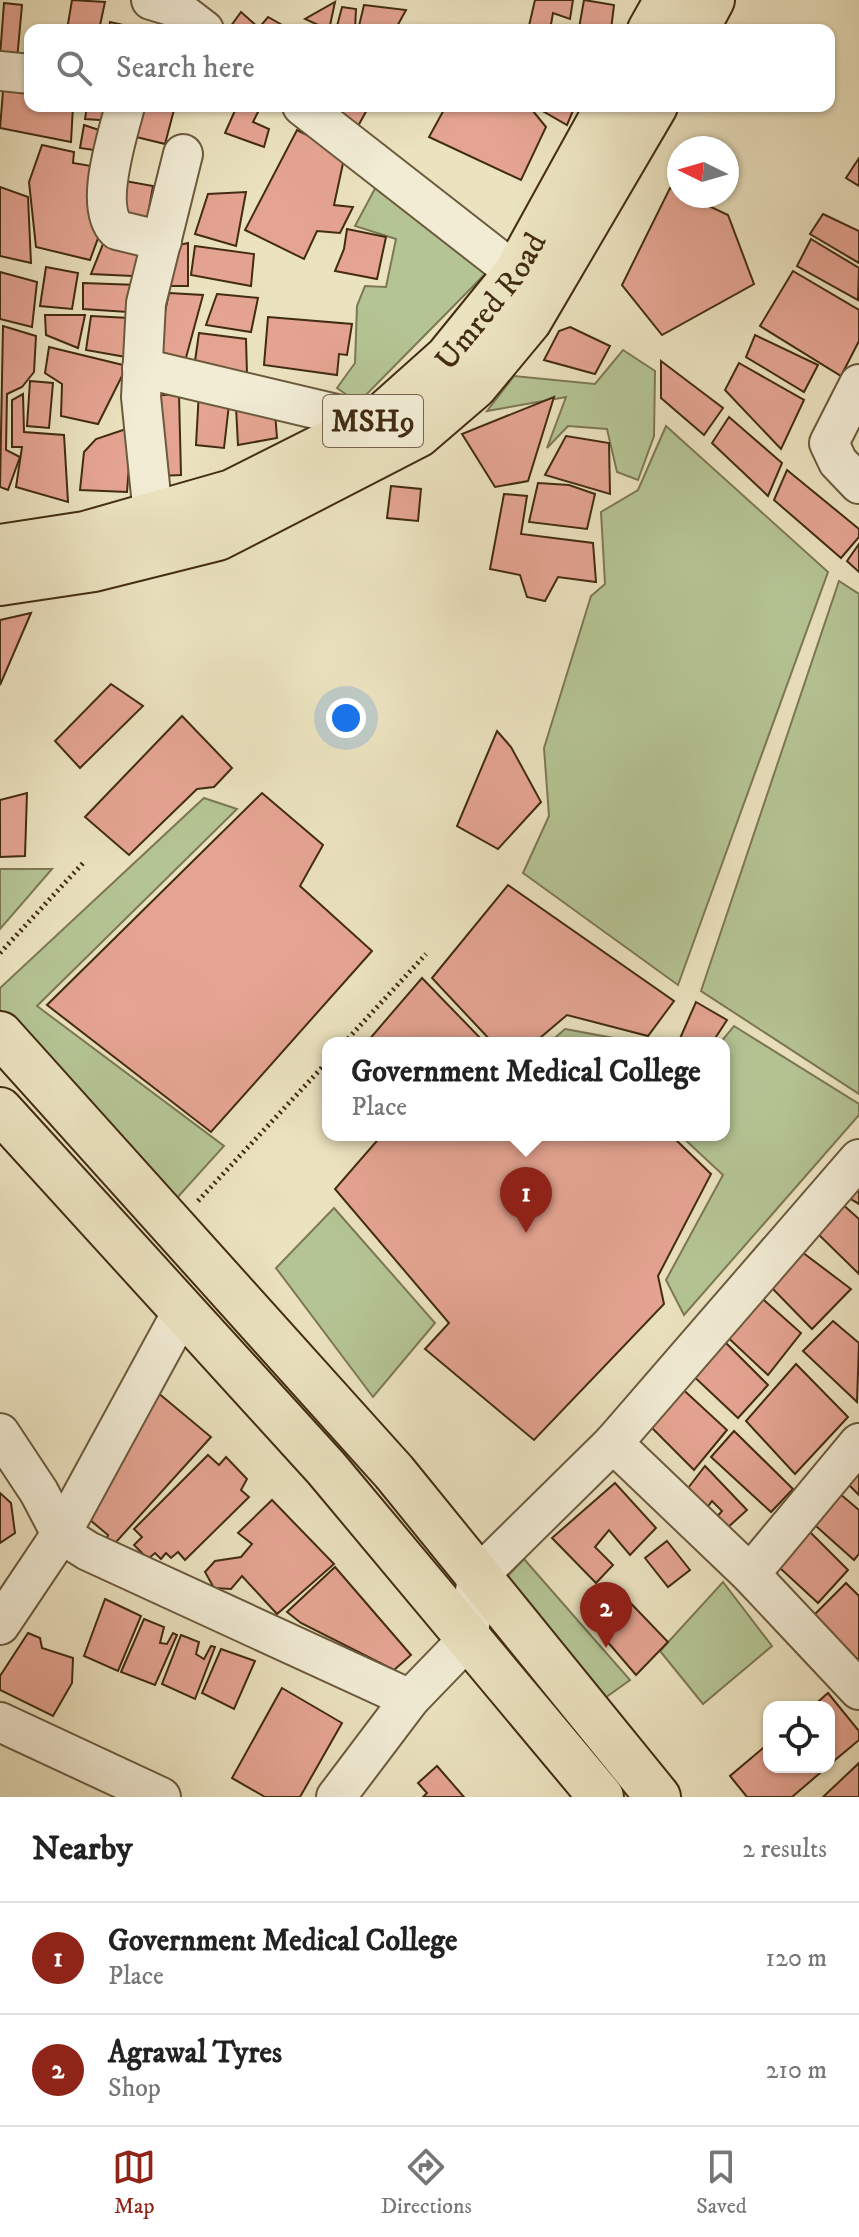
<!DOCTYPE html>
<html lang="en">
<head>
<meta charset="utf-8">
<style>
	body { margin:0; font-family:"IM FELL DW Pica",serif; background:#f6f6f6; color:#222 }
	.controls { position:absolute; right:24px; bottom:24px; display:grid; overflow:hidden; border-radius:16px; box-shadow:0 2px 6px #0004 }
	.controls button { width:72px; height:72px; display:grid; place-items:center; padding:0; border:0; border-bottom:2px solid #e0e0e0; background:#fff; color:#222; font:40px sans-serif }
	.compass { position:absolute; left:667px; top:136px; width:72px; height:72px; border-radius:50%; background:#fff; box-shadow:0 2px 6px #0004; rotate:275deg }
	.you { position:absolute; left:346px; top:718px; width:28px; height:28px; margin:-20px; border:6px solid #fff; border-radius:50%; background:#1a73e8; box-shadow:0 0 0 12px #1a73e833 }
	.badge { display:grid; place-items:center; width:52px; height:52px; border-radius:50%; background:#8f2418; color:#fff; font-size:26px; font-weight:700 }
	.pin { position:absolute; translate:-50% -66px; filter:drop-shadow(0 2px 4px #0008) }
	.pin::after { content:''; position:absolute; top:42px; width:28px; height:24px; background:inherit; clip-path:polygon(0 0,100% 0,50% 100%) }
	.popup { position:absolute; left:322px; top:1037px; width:408px; height:104px; box-sizing:border-box; display:grid; place-content:center; border-radius:16px; background:#fff; filter:drop-shadow(0 2px 6px #0005); font-size:26px; white-space:nowrap; color:#767676 }
	.popup b { font-size:30px; color:#222 }
	.popup::after { content:''; position:absolute; left:50%; top:100%; margin-left:-16px; border:16px solid transparent; border-top-color:#fff }
	.list { margin:0; padding:0; list-style:none }
	h2 { display:flex; justify-content:space-between; align-items:center; height:104px; margin:0; padding:0 32px; font-size:34px }
	h2 small { font-size:26px; font-weight:400; color:#767676 }
	.list li { display:grid; grid-template-columns:52px 1fr auto; gap:24px; align-items:center; box-sizing:border-box; height:112px; padding:0 32px; border-top:2px solid #e0e0e0 }
	.list b { display:block; font-size:30px; white-space:nowrap }
	.list p { margin:0; font-size:26px; white-space:nowrap; color:#767676 }
	.list em { font-size:26px; font-style:normal; color:#767676 }
	.icon { flex:none; width:44px; height:44px; fill:none; stroke:currentColor; stroke-width:2; stroke-linecap:round; stroke-linejoin:round }
	.map { position:relative; flex:none; width:859px; height:1797px; overflow:hidden }
	.search { position:absolute; background:#fff; box-shadow:0 2px 6px #0004; left:24px; right:24px; top:24px; height:88px; display:flex; align-items:center; gap:20px; box-sizing:border-box; padding:0 28px; border-radius:16px; color:#767676; font-size:30px }
	.sheet { height:328px; background:#fff }
	nav { display:flex; justify-content:space-around; align-items:center; box-sizing:border-box; height:112px; border-top:2px solid #e0e0e0; background:#fff; font-size:22px; color:#767676 }
	nav a { display:grid; justify-items:center; gap:4px }
	nav .on { color:#8f2418 }
	.map>svg:first-child { display:block }
	.green { fill:#b5c494; stroke:#7c7853; stroke-width:2 }
	.building { fill:#e5a492; stroke:#422c12; stroke-width:2 }
	.lines { fill:none; stroke-linecap:round; stroke-linejoin:round }
	.minor-casing { stroke:#6c5a3d; stroke-width:42 }
	.major-casing { stroke:#422c12; stroke-width:48 }
	.path { stroke:#422c12; stroke-width:5; stroke-dasharray:2 4; stroke-linecap:butt }
	.minor { stroke:#f2ecd5; stroke-width:38 }
	.major { stroke:#ebe2bf; stroke-width:44 }
	.labels { text-anchor:middle; stroke-width:8; stroke-linejoin:round; paint-order:stroke }
	.shield { fill:#f2ecd5; stroke:#77664c; stroke-width:2 }
	.shield-label { font-size:30px; font-weight:bold; fill:#422c12 }
	.street-label { font-size:32px; fill:#422c12; stroke:#f2ecd5 }
</style>
</head>
<body>
<div class="map">
<svg width="859" height="1797" viewBox="0 0 859 1797">
	<rect width="100%" height="100%" fill="#ebe2bf"/>
	<filter id="stains"><feTurbulence type="fractalNoise" baseFrequency=".0025" numOctaves="4"/><feColorMatrix values="0 0 0 0 .2 0 0 0 0 .09 0 0 0 0 .02 0 0 0 .5 -.17"/></filter>
	<radialGradient id="worn" r=".72"><stop offset=".6" stop-color="#630" stop-opacity="0"/><stop offset="1" stop-color="#630" stop-opacity=".3"/></radialGradient>
	<g class="green">
		<path d="M378,183L490,269L358,403L337,388L355,363L357,306L365,286L386,287L396,239L355,226Z"/>
		<path d="M623,350L655,371L654,436L638,480L617,472L607,429L568,426L547,448L566,397L487,411L514,376L595,384Z"/>
		<path d="M666,426L828,572L678,985L523,873L549,816L544,748L591,596L605,584L601,512L638,490Z"/>
		<path d="M839,581L859,594V1094L701,991Z"/>
		<path d="M204,798L237,809L37,1006L224,1146L176,1199L0,1016V988Z"/>
		<path d="M0,869H52L0,929Z"/>
		<path d="M734,1026L859,1104V1115L684,1315L666,1280L723,1175L680,1135H724V1043H720Z"/>
		<path d="M565,1029L641,1043H549Z"/>
		<path d="M334,1208L435,1323L373,1397L276,1268Z"/>
		<path d="M524,1559L630,1680L605,1698L503,1581Z"/>
		<path d="M723,1582L772,1646L703,1704L660,1651Z"/>
	</g>
	<g class="building">
		<path d="M72,0L105,2L99,30H67Z"/>
		<path d="M535,0H573L570,19L553,13L550,30H528Z"/>
		<path d="M584,0L614,5L611,30L579,28Z"/>
		<path d="M335,2L329,30L305,19Z"/>
		<path d="M4,3L22,5L17,60L0,56Z"/>
		<path d="M364,5L406,10L395,30H358Z"/>
		<path d="M342,7L356,9L355,30H336Z"/>
		<path d="M241,12L259,28L268,17L284,26L281,30H228Z"/>
		<path d="M110,22L141,29L140,30H109Z"/>
		<path d="M4,79H30V106H73L71,142L0,128Z"/>
		<path d="M87,106H116L115,121L85,119Z"/>
		<path d="M132,106H175L165,144L124,134Z"/>
		<path d="M237,106H261L253,122L269,129L264,147L225,133Z"/>
		<path d="M326,106H369L357,128Z"/>
		<path d="M446,106H529L546,127L521,180L429,137Z"/>
		<path d="M534,106H575L567,125Z"/>
		<path d="M84,125L111,134L108,152L80,148Z"/>
		<path d="M297,130L345,154L334,205L353,207L340,233L317,231L304,259L245,230Z"/>
		<path d="M42,145L74,152L73,163L103,168L104,222L90,260L36,247L29,182Z"/>
		<path d="M859,158V186L846,178Z"/>
		<path d="M114,179L153,186L146,226L121,221Z"/>
		<path d="M0,187L28,197L31,263L0,256Z"/>
		<path d="M670,188L679,192V196H688L728,215L754,284L662,335L622,285Z"/>
		<path d="M246,192L236,246L195,234L208,194Z"/>
		<path d="M823,214L859,231V263L810,234Z"/>
		<path d="M347,229L386,237L377,279L335,271L344,249Z"/>
		<path d="M107,234L142,245L133,276L91,274Z"/>
		<path d="M811,239L859,268L858,300L797,266Z"/>
		<path d="M188,243V286H161L170,247Z"/>
		<path d="M195,246L254,254L251,286L191,275Z"/>
		<path d="M46,267L78,273L72,309L40,306Z"/>
		<path d="M793,271L859,310V341L841,376L760,326Z"/>
		<path d="M0,272L37,282L32,327L0,319Z"/>
		<path d="M83,283L138,285L128,312L83,309Z"/>
		<path d="M169,293L203,295L184,365L155,359Z"/>
		<path d="M217,294L258,298L251,332L206,325Z"/>
		<path d="M45,315H85L78,348L46,335Z"/>
		<path d="M91,316L129,318L126,357L86,350Z"/>
		<path d="M268,317L352,324L347,355L339,354L337,375L264,365Z"/>
		<path d="M3,326L36,336L34,372L22,387L7,394L6,450L20,457L8,490L0,487Z"/>
		<path d="M570,327L610,346L595,374L544,360L559,331Z"/>
		<path d="M199,333L246,339L247,374L194,368Z"/>
		<path d="M755,335L818,365L804,392L746,357Z"/>
		<path d="M49,347L127,366L98,424L61,416L62,384L45,373Z"/>
		<path d="M661,361L723,408L704,435L661,398Z"/>
		<path d="M739,363L804,400L781,449L725,390Z"/>
		<path d="M30,381L53,383L49,428L27,426Z"/>
		<path d="M199,391L230,396L224,448L196,445Z"/>
		<path d="M23,394L24,432L64,435L68,502L16,487L22,447H12V400Z"/>
		<path d="M179,394L181,475L158,476L149,396Z"/>
		<path d="M554,397L528,481L495,487L462,434Z"/>
		<path d="M236,407L275,412L277,438L238,445Z"/>
		<path d="M729,417L782,463L768,496L712,443Z"/>
		<path d="M132,427L127,492L80,490L84,452L96,439Z"/>
		<path d="M566,436L609,443L610,494L545,475Z"/>
		<path d="M787,470L859,529V537L841,558L774,500Z"/>
		<path d="M538,483L569,485L595,494L587,529L529,522Z"/>
		<path d="M391,486L421,489L418,521L387,518Z"/>
		<path d="M504,494L527,496L521,534L593,543L596,582L558,577L545,601L527,597L520,575L490,569Z"/>
		<path d="M859,544V572L847,561Z"/>
		<path d="M31,613L0,685V620Z"/>
		<path d="M111,684L143,706L80,768L55,741Z"/>
		<path d="M182,716L232,768L214,787L197,789L129,855L85,817Z"/>
		<path d="M497,731L511,747L541,802L498,849L457,826Z"/>
		<path d="M27,793L25,856L0,857V800Z"/>
		<path d="M262,793L323,845L300,886L372,951L211,1132L47,1005Z"/>
		<path d="M508,885L674,1001L648,1036L567,1015L534,1043H493L432,978Z"/>
		<path d="M422,978L485,1043L367,1042Z"/>
		<path d="M696,1002L727,1020L712,1043H678Z"/>
		<path d="M382,1135H671L711,1174L658,1276L664,1304L534,1440L425,1349L449,1323L335,1189Z"/>
		<path d="M859,1172V1204L841,1193Z"/>
		<path d="M840,1202L859,1219V1274L817,1233Z"/>
		<path d="M802,1252L851,1289L812,1329L771,1287Z"/>
		<path d="M756,1293L801,1333L768,1375L722,1332Z"/>
		<path d="M833,1321L859,1343L857,1402L803,1351Z"/>
		<path d="M719,1336L768,1385L738,1418L688,1371Z"/>
		<path d="M796,1364L848,1417L795,1474L746,1421Z"/>
		<path d="M676,1383L727,1430L694,1470L645,1421Z"/>
		<path d="M157,1392L211,1437L116,1542L112,1552H102L108,1535L90,1520Z"/>
		<path d="M734,1431L793,1489L771,1512L711,1457Z"/>
		<path d="M208,1455L219,1465L226,1457L247,1479L241,1490L249,1497L185,1560L178,1552L171,1558L166,1553L161,1559L155,1553L148,1559L134,1545L142,1537L134,1529Z"/>
		<path d="M859,1462V1495L846,1482Z"/>
		<path d="M705,1466L747,1510L725,1530L715,1519L722,1511L712,1501L706,1509L685,1492Z"/>
		<path d="M615,1483L656,1528L630,1555L609,1530L595,1547L613,1565L596,1583L552,1538Z"/>
		<path d="M833,1488L859,1510V1554L854,1560L807,1518Z"/>
		<path d="M0,1493L11,1503L15,1533L0,1543Z"/>
		<path d="M272,1500L334,1564L277,1614L242,1576L231,1589L214,1588L205,1572L215,1561L241,1557L252,1544L238,1533Z"/>
		<path d="M799,1521L848,1570L818,1603L768,1557Z"/>
		<path d="M667,1541L690,1570L668,1587L645,1558Z"/>
		<path d="M335,1567L411,1655L394,1670L301,1623L287,1612Z"/>
		<path d="M846,1583L859,1596V1673L812,1617Z"/>
		<path d="M619,1591L668,1642L636,1675L588,1619Z"/>
		<path d="M105,1599L141,1616L118,1671L84,1656Z"/>
		<path d="M144,1619L164,1627L160,1643L167,1644L173,1633L177,1635L155,1685L121,1672Z"/>
		<path d="M28,1633L40,1638L42,1648L73,1658L72,1683L53,1716L0,1690V1676Z"/>
		<path d="M181,1635L199,1642L196,1654L204,1659L211,1646L215,1647L195,1699L162,1684Z"/>
		<path d="M221,1649L255,1661L234,1709L202,1693Z"/>
		<path d="M282,1688L342,1723L300,1797H265L232,1778Z"/>
		<path d="M828,1693L859,1731V1740L829,1765V1707H812Z"/>
		<path d="M769,1743V1767H827L792,1797H747L730,1776Z"/>
		<path d="M859,1763V1797H823Z"/>
		<path d="M437,1766L464,1797H423L427,1793L418,1783Z"/>
	</g>
	<g class="lines">
		<g class="minor-casing">
			<g id="minor">
				<path d="M151,0L174,7L204,30"/>
				<path d="M0,71L30,74"/>
				<path d="M125,106C118,135 93,206 117,230L162,241"/>
				<path d="M302,106L516,273"/>
				<path d="M142,368L370,422"/>
				<path d="M859,384L829,443L838,462L859,484"/>
				<path d="M153,515L141,397L146,303L183,154"/>
				<path d="M0,1433L39,1492L61,1534L88,1551L410,1699"/>
				<path d="M613,1443L750,1574L859,1690"/>
				<path d="M750,1574L859,1443"/>
				<path d="M0,1625L61,1534L183,1310"/>
				<path d="M0,1722L161,1797"/>
				<path d="M336,1797L410,1699L468,1639L477,1577L613,1443L859,1159"/>
			</g>
		</g>
		<g class="major-casing">
			<g id="major">
				<path d="M650,30L667,0"/>
				<path d="M696,30L712,0"/>
				<path id="s1" d="M0,547L85,534L232,492L381,417L447,358L516,273L608,106"/>
				<path d="M0,583L94,569L218,538L418,435L475,386L529,321L655,106"/>
				<path d="M0,1034L394,1472L658,1797"/>
				<path d="M0,1110L326,1468L601,1797"/>
			</g>
		</g>
		<g class="path">
			<path d="M0,953L85,861"/>
			<path d="M344,1043L426,954"/>
			<path d="M198,1201L328,1061"/>
		</g>
		<use href="#minor" class="minor"/>
		<use href="#major" class="major"/>
	</g>
	<g class="labels">
		<rect class="shield" x="323" y="395" width="100" height="52" rx="6"/>
		<g class="shield-label">
			<text x="373" y="431">MSH9</text>
		</g>
		<g class="street-label">
			<text dy="11" stroke="none"><textPath href="#s1" startOffset="566">Umred Road</textPath></text>
		</g>
	</g>
	<rect width="100%" height="100%" filter="url(#stains)"/>
	<rect width="100%" height="100%" fill="url(#worn)"/>
</svg>
<div class="controls">
<button><svg class="icon" aria-label="locate" viewBox="0 0 24 24"><circle cx="12" cy="12" r="6"/><path d="M12 2v4M12 18v4M2 12h4M18 12h4"/></svg></button>
</div>
<svg class="compass" viewBox="-18 -18 36 36"><path d="M0-13l5 13h-10z" fill="#e53935"/><path d="M0 13l5-13h-10z" fill="#767676"/></svg>
<div class="you"></div>
<div class="pin badge" style="left:526px;top:1233px">1</div>
<div class="popup"><b>Government Medical College</b>Place</div>
<div class="pin badge" style="left:606px;top:1648px">2</div>
<div class="search"><svg class="icon" aria-label="search" viewBox="0 0 24 24"><circle cx="10" cy="10" r="6"/><path d="M15 15l6 6"/></svg>Search here</div>
</div>
<section class="sheet">
<h2>Nearby<small>2 results</small></h2>
<ul class="list">
<li><span class="badge">1</span><div><b>Government Medical College</b><p>Place</p></div><em>120 m</em></li>
<li><span class="badge">2</span><div><b>Agrawal Tyres</b><p>Shop</p></div><em>210 m</em></li>
</ul>
</section>
<nav>
<a class="on"><svg class="icon" aria-label="map" viewBox="0 0 24 24"><path d="M3 6l6-2 6 2 6-2v14l-6 2-6-2-6 2zM9 4v14M15 6v14"/></svg>Map</a>
<a><svg class="icon" aria-label="directions" viewBox="0 0 24 24"><path d="M12 3l9 9-9 9-9-9zM9 14v-3h6M13 9l2 2-2 2"/></svg>Directions</a>
<a><svg class="icon" aria-label="saved" viewBox="0 0 24 24"><path d="M7 4h10v16l-5-4-5 4z"/></svg>Saved</a>
</nav>
</body>
</html>
